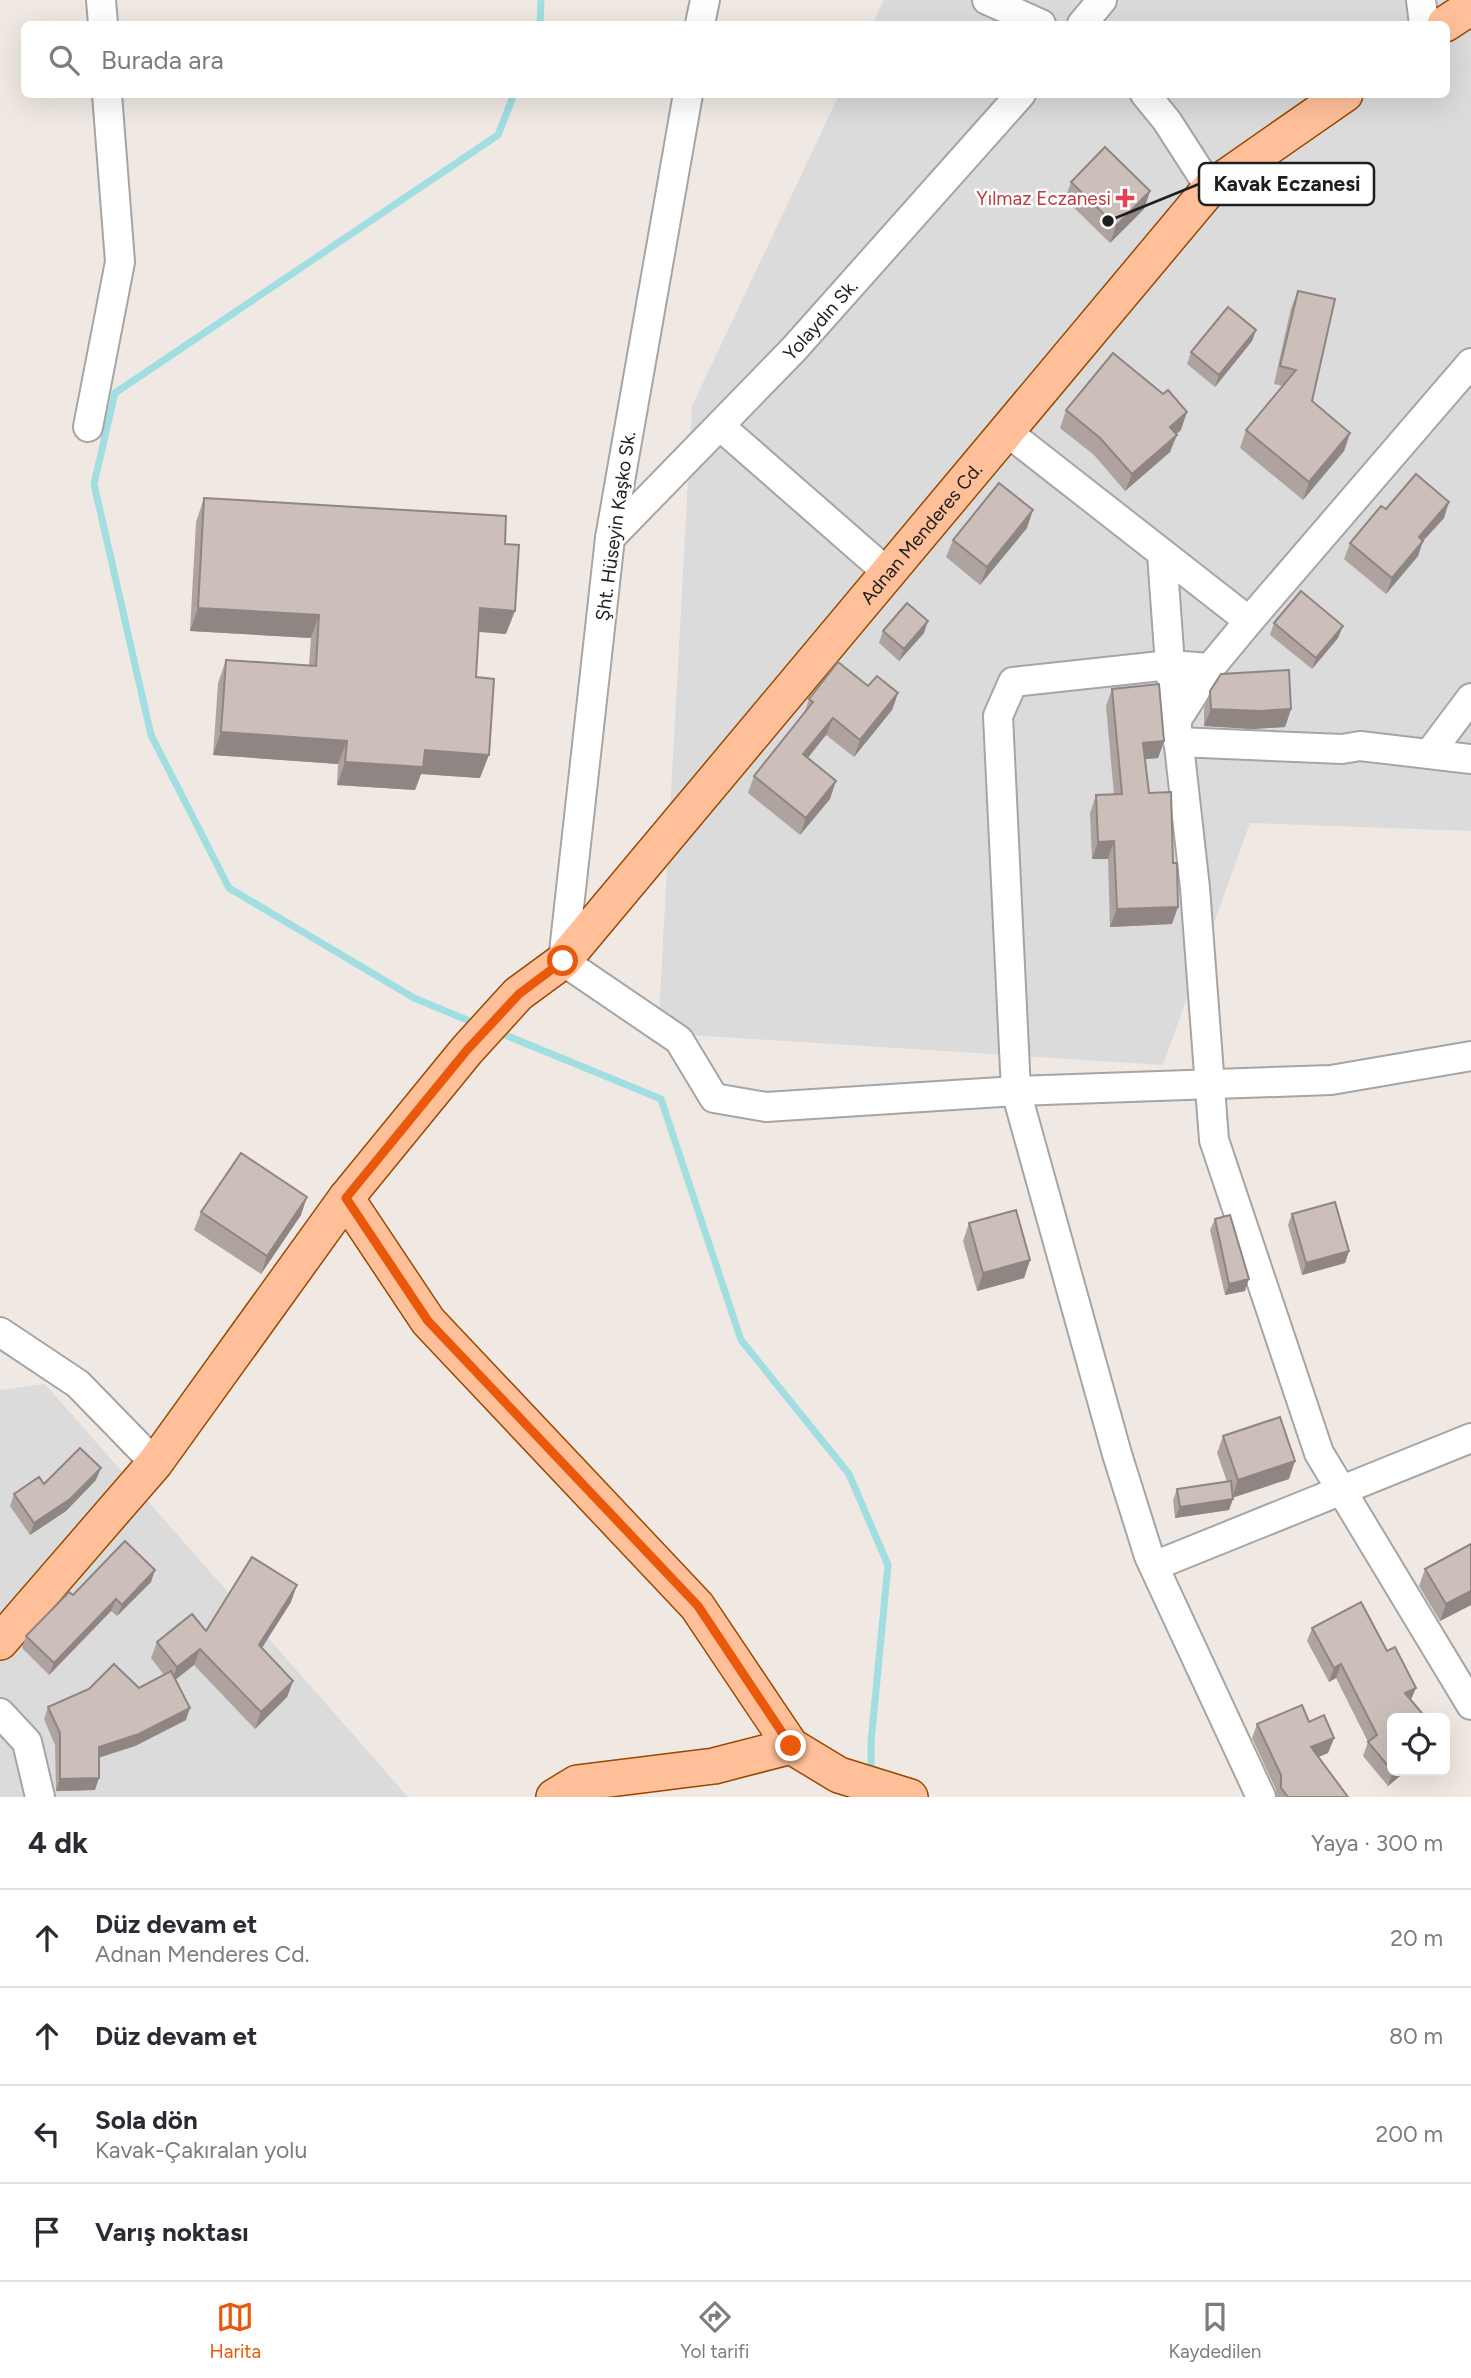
<!DOCTYPE html>
<html lang="tr">
<head>
<meta charset="utf-8">
<style>
	body { margin:0; font-family:Figtree,sans-serif; background:#f7f7f7; color:#2b2b33 }
	.controls { position:absolute; right:21px; bottom:21px; display:grid; overflow:hidden; border-radius:10px; box-shadow:0 7px 28px #0002 }
	.controls button { width:63px; height:63px; display:grid; place-items:center; padding:0; border:0; border-bottom:2px solid #e1e1e2; background:#fff; color:#2b2b33; font:35px sans-serif }
	.stop { position:absolute; width:21px; height:21px; margin:-16px; border:5px solid #ea580c; border-radius:50%; background:#fff }
	.stop.end { background:#ea580c; border-color:#fff; box-shadow:0 2px 7px #0008 }
	.list { margin:0; padding:0; list-style:none }
	h2 { display:flex; justify-content:space-between; align-items:center; height:91px; margin:0; padding:0 28px; font-size:30px }
	h2 small { font-size:23px; font-weight:400; color:#7c7c81 }
	.list li { display:grid; grid-template-columns:46px 1fr auto; gap:21px; align-items:center; box-sizing:border-box; height:98px; padding:0 28px; border-top:2px solid #e1e1e2 }
	.list b { display:block; font-size:26px; white-space:nowrap }
	.list p { margin:0; font-size:23px; white-space:nowrap; color:#7c7c81 }
	.list em { font-size:23px; font-style:normal; color:#7c7c81 }
	.icon { flex:none; width:38px; height:38px; fill:none; stroke:currentColor; stroke-width:2; stroke-linecap:round; stroke-linejoin:round }
	.map { position:relative; flex:none; width:1471px; height:1797px; overflow:hidden }
	.search { position:absolute; background:#fff; box-shadow:0 7px 28px #0002; left:21px; right:21px; top:21px; height:77px; display:flex; align-items:center; gap:18px; box-sizing:border-box; padding:0 24px; border-radius:10px; color:#7c7c81; font-size:26px }
	.sheet { height:483px; background:#fff }
	nav { display:flex; justify-content:space-around; align-items:center; box-sizing:border-box; height:98px; border-top:2px solid #e1e1e2; background:#fff; font-size:19px; color:#7c7c81 }
	nav a { display:grid; justify-items:center; gap:4px }
	nav .on { color:#ea580c }
	.map>svg:first-child { display:block }
	.residential { fill:#dcdbdb }
	.lines { fill:none; stroke-linecap:round; stroke-linejoin:round }
	.stream { stroke:#a0dee1; stroke-width:7 }
	.minor-casing { stroke:#a5a5a5; stroke-width:32 }
	.major-casing { stroke:#984900; stroke-width:38 }
	.minor { stroke:#fff; stroke-width:28 }
	.major { stroke:#ffc099; stroke-width:35 }
	.wall { fill:#afa39f }
	.shaded-wall { fill:#8f8582 }
	.building { fill:#ccbeb9; stroke:#8f8582; stroke-width:2 }
	.route { stroke:#ea580c; stroke-width:9 }
	.health-dot { fill:#e0444e; stroke:#fff; stroke-width:2.5 }
	.labels { text-anchor:middle; stroke-width:5; stroke-linejoin:round; paint-order:stroke }
	.health-label { font-size:19px; fill:#be3a42; stroke:#fff; text-anchor:end }
	.street-label { font-size:19px; fill:#1e1e1e; stroke:#fff }
	.leader { fill:none; stroke:#1e1e1e; stroke-width:2.5 }
	.callout-dot { fill:#1e1e1e; stroke:#fff; stroke-width:2.5 }
	.callout { fill:#fff; stroke:#1e1e1e; stroke-width:2.5 }
	.callout-label { font-size:21px; text-anchor:middle; font-weight:bold; fill:#1e1e1e }
</style>
</head>
<body>
<div class="map">
<svg width="1471" height="1797" viewBox="0 0 1471 1797">
	<rect width="100%" height="100%" fill="#f0e9e3"/>
	<g class="residential">
		<path d="M884,0H1471V831L1250,823L1163,1065L658,1033L692,406L839,95L1446,94V24H872Z"/>
		<path d="M45,1384L408,1797H0V1390Z"/>
	</g>
	<g class="lines">
		<g class="stream">
			<path d="M540,24L541,0"/>
			<path d="M477,1024L414,998L229,888L151,735L94,484L115,393L498,135L514,94"/>
			<path d="M498,1032L661,1099L741,1340L849,1474L888,1565L871,1742V1775"/>
		</g>
		<g class="minor-casing">
			<g id="minor">
				<path d="M101,0L103,24"/>
				<path d="M987,0L1041,24"/>
				<path d="M1421,0L1424,24"/>
				<path d="M700,24L705,0"/>
				<path d="M1082,24L1102,0"/>
				<path d="M688,94L610,538L563,961L679,1040L714,1098L766,1107L1016,1091L1331,1080L1471,1056"/>
				<path d="M1145,94L1167,121L1210,188"/>
				<path d="M720,426L888,573"/>
				<path d="M88,427L120,262L107,94"/>
				<path d="M1006,431L1249,621"/>
				<path id="s1" d="M610,538L794,349L1021,94"/>
				<path d="M1162,554L1170,665L1195,888L1214,1140L1319,1453L1471,1705"/>
				<path d="M1210,668L1170,665L1013,682L998,716L1016,1091L1117,1454L1149,1556L1261,1797"/>
				<path d="M1176,721L1210,668L1249,621L1471,363"/>
				<path d="M1178,742L1342,749L1360,746L1471,759"/>
				<path d="M1429,754L1471,698"/>
				<path d="M0,1332L78,1384L155,1463"/>
				<path d="M1154,1566L1471,1438"/>
				<path d="M0,1713L27,1742L40,1797"/>
			</g>
		</g>
		<g class="major-casing">
			<g id="major">
				<path d="M1445,24L1471,7"/>
				<path d="M346,1198L428,1321L697,1606L791,1746"/>
				<path id="s2" d="M0,1642L155,1463L346,1198L467,1050L518,994L563,961L1210,188L1345,94"/>
				<path d="M554,1797L577,1783L714,1766L791,1746L839,1775L910,1797"/>
			</g>
		</g>
		<use href="#minor" class="minor"/>
		<use href="#major" class="major"/>
	</g>
	<g class="wall">
		<path d="M1071,182L1150,191L1144,209L1110,243L1065,199Z"/>
		<path d="M1298,291L1312,401L1350,433L1344,451L1303,500L1240,448L1246,430L1283,386L1274,384L1291,308Z"/>
		<path d="M1256,330L1252,341L1215,387L1187,364L1191,352Z"/>
		<path d="M1066,410L1181,430L1176,434L1170,452L1125,491L1094,455L1060,428Z"/>
		<path d="M204,498L505,544L506,634L479,632L476,677L480,778L421,774L415,790L337,785L338,764L213,755L218,683L226,660L309,666L311,638L190,631L196,522Z"/>
		<path d="M1386,509L1444,518L1423,541L1418,556L1386,594L1344,559L1350,543Z"/>
		<path d="M1027,528L980,585L946,557L953,540Z"/>
		<path d="M1274,623L1338,638L1312,669L1270,635Z"/>
		<path d="M883,631L924,633L899,661L879,643Z"/>
		<path d="M868,686L898,693L892,710L854,757L826,735L808,758L830,799L800,835L748,793L754,776L804,714L809,699Z"/>
		<path d="M1112,689L1164,741L1158,758L1145,759L1149,793L1172,924L1110,927L1108,859H1092L1090,813L1096,795H1114L1106,706Z"/>
		<path d="M1210,691L1291,709L1285,727L1253,729L1204,726V709Z"/>
		<path d="M201,1212L301,1215L261,1274L194,1230Z"/>
		<path d="M1292,1214L1349,1251L1345,1263L1302,1275L1288,1225Z"/>
		<path d="M1215,1219L1245,1291L1225,1295L1210,1230Z"/>
		<path d="M969,1223L1030,1260L1024,1278L977,1291L963,1241Z"/>
		<path d="M1223,1436L1289,1479L1233,1497L1229,1510L1175,1518L1173,1500L1177,1489L1227,1482L1217,1453Z"/>
		<path d="M96,1480L66,1511L30,1535L10,1506L14,1494L44,1484Z"/>
		<path d="M1471,1544V1605L1440,1621L1419,1586L1425,1569Z"/>
		<path d="M151,1582L117,1616L111,1611L49,1675L22,1648L26,1636L73,1595Z"/>
		<path d="M291,1602L261,1648L293,1681L287,1697L255,1729L194,1665L175,1680L186,1720L135,1746L99,1757L95,1790L56,1791L55,1745L44,1719L48,1707L139,1688L164,1675L151,1658L157,1642L206,1631Z"/>
		<path d="M1312,1628L1411,1700L1392,1771H1406L1388,1786L1363,1756L1368,1742L1336,1678L1329,1682L1307,1641Z"/>
		<path d="M1309,1722L1334,1738L1328,1753L1318,1757L1348,1797H1276V1790L1252,1738L1257,1724Z"/>
	</g>
	<g class="shaded-wall">
		<path d="M1150,191L1144,209L1110,243L1116,226Z"/>
		<path d="M1256,330L1252,341L1215,387L1219,375Z"/>
		<path d="M1187,412L1181,430L1164,445L1170,427Z"/>
		<path d="M1350,433L1344,451L1303,500L1309,482Z"/>
		<path d="M1177,435L1170,452L1125,491L1132,474Z"/>
		<path d="M1449,502L1444,518L1423,541L1418,556L1386,594L1392,578L1419,537Z"/>
		<path d="M1033,510L1027,528L980,585L987,567Z"/>
		<path d="M198,608L319,615L311,638L190,631Z"/>
		<path d="M480,608L515,611L506,634L472,631Z"/>
		<path d="M928,621L924,633L899,661L904,649Z"/>
		<path d="M1343,626L1338,638L1312,669L1316,658Z"/>
		<path d="M898,693L892,710L854,757L860,740Z"/>
		<path d="M1211,709H1291L1285,727L1253,729L1204,726Z"/>
		<path d="M833,718L826,735L796,772L803,754Z"/>
		<path d="M221,732L347,741L338,764L213,755Z"/>
		<path d="M1164,741L1158,758L1137,760L1143,743Z"/>
		<path d="M425,750L489,755L480,778L421,774L415,790L337,785L345,762Z"/>
		<path d="M836,781L830,799L800,835L806,818Z"/>
		<path d="M1114,841L1108,859H1092L1098,842Z"/>
		<path d="M1178,907L1172,924L1110,927L1117,909Z"/>
		<path d="M307,1197L301,1215L261,1274L267,1256Z"/>
		<path d="M1349,1251L1345,1263L1302,1275L1306,1263Z"/>
		<path d="M1030,1260L1024,1278L977,1291L983,1273Z"/>
		<path d="M1249,1279L1245,1291L1225,1295L1229,1284Z"/>
		<path d="M1295,1461L1289,1479L1232,1498L1238,1480Z"/>
		<path d="M101,1468L96,1480L66,1511L30,1535L34,1523Z"/>
		<path d="M1233,1499L1229,1510L1175,1518L1180,1507Z"/>
		<path d="M155,1570L151,1582L117,1616L122,1605Z"/>
		<path d="M297,1585L291,1602L253,1662L259,1645Z"/>
		<path d="M1471,1591V1605L1440,1621L1446,1604Z"/>
		<path d="M116,1599L111,1611L49,1675L54,1663Z"/>
		<path d="M200,1649L194,1665L171,1683L177,1667Z"/>
		<path d="M1341,1664L1336,1678L1329,1682L1334,1668Z"/>
		<path d="M293,1681L287,1697L255,1729L261,1712Z"/>
		<path d="M1416,1688L1410,1702L1405,1693Z"/>
		<path d="M190,1708L186,1720L135,1746L95,1759L99,1747Z"/>
		<path d="M1334,1738L1328,1753L1306,1762L1311,1747Z"/>
		<path d="M1395,1771H1406L1388,1786L1393,1772Z"/>
		<path d="M99,1778L95,1790L56,1791L60,1779Z"/>
	</g>
	<g class="building">
		<path d="M1105,147L1150,191L1116,226L1071,182Z"/>
		<path d="M1298,291L1335,299L1312,401L1350,433L1309,482L1246,430L1296,370L1280,366Z"/>
		<path d="M1228,307L1256,330L1219,375L1191,352Z"/>
		<path d="M1113,353L1163,394L1168,390L1187,412L1170,427L1177,435L1132,474L1100,438L1066,410Z"/>
		<path d="M1416,474L1449,502L1419,537L1423,541L1392,578L1350,543L1381,506L1386,509Z"/>
		<path d="M999,483L1033,510L987,567L953,540Z"/>
		<path d="M204,498L506,516L505,544L519,545L515,611L480,608L476,677L494,679L489,755L425,750L423,767L345,762L347,741L221,732L226,660L316,666L319,615L198,608Z"/>
		<path d="M1301,591L1343,626L1316,658L1274,623Z"/>
		<path d="M907,603L928,621L904,649L883,631Z"/>
		<path d="M838,662L868,686L877,676L898,693L860,740L833,718L803,754L836,781L806,818L754,776L813,702L809,699Z"/>
		<path d="M1289,670L1291,709L1259,711L1211,709L1210,691L1221,674Z"/>
		<path d="M1159,684L1164,741L1143,743L1149,793L1171,792L1173,863H1177L1178,907L1117,909L1114,841L1098,842L1096,795L1122,794L1112,689Z"/>
		<path d="M241,1153L307,1197L267,1256L201,1212Z"/>
		<path d="M1335,1202L1349,1251L1306,1263L1292,1214Z"/>
		<path d="M1016,1210L1030,1260L983,1273L969,1223Z"/>
		<path d="M1230,1215L1249,1279L1229,1284L1215,1219Z"/>
		<path d="M1280,1417L1295,1461L1238,1480L1223,1436Z"/>
		<path d="M80,1448L101,1468L70,1499L34,1523L14,1494L39,1477L44,1484Z"/>
		<path d="M1231,1481L1233,1499L1180,1507L1177,1489Z"/>
		<path d="M125,1541L155,1570L122,1605L116,1599L54,1663L26,1636L69,1592L73,1595Z"/>
		<path d="M1471,1544V1591L1446,1604L1425,1569Z"/>
		<path d="M252,1557L297,1585L259,1645L293,1681L261,1712L200,1649L177,1667L157,1642L192,1614L206,1631Z"/>
		<path d="M1361,1602L1387,1651L1395,1647L1416,1688L1405,1693L1426,1718H1392V1771H1395L1393,1772L1368,1742L1377,1735L1341,1664L1334,1668L1312,1628Z"/>
		<path d="M114,1664L139,1688L171,1671L190,1708L139,1734L99,1747V1778L60,1779V1733L48,1707L89,1689Z"/>
		<path d="M1302,1705L1309,1722L1324,1715L1334,1738L1311,1747L1348,1797H1288L1281,1788V1775L1257,1724Z"/>
	</g>
	<g class="lines">
		<path class="route" d="M563,961L519,994L467,1050L346,1198L428,1321L698,1606L791,1746"/>
	</g>
	<path class="health-dot" d="M1121.5 187.5h7v7h7v7h-7v7h-7v-7h-7v-7h7z"/>
	<g class="labels">
		<g class="health-label">
			<text x="1111" y="205">Yılmaz Eczanesi</text>
		</g>
		<g class="street-label">
			<text dy="7" stroke="none"><textPath href="#s1" startOffset="303">Yolaydın Sk.</textPath></text>
			<text transform="translate(615 526) rotate(-82)" y="7">Şht. Hüseyin Kaşko Sk.</text>
			<text dy="7" stroke="none"><textPath href="#s2" startOffset="1444">Adnan Menderes Cd.</textPath></text>
		</g>
	</g>
	<path class="leader" d="M1108 221L1199 184"/>
	<circle class="callout-dot" cx="1108" cy="221" r="7"/>
	<rect class="callout" x="1199" y="163" width="175" height="42" rx="7"/>
	<g class="callout-label">
		<text x="1287" y="191">Kavak Eczanesi</text>
	</g>
</svg>
<div class="controls">
<button><svg class="icon" aria-label="locate" viewBox="0 0 24 24"><circle cx="12" cy="12" r="6"/><path d="M12 2v4M12 18v4M2 12h4M18 12h4"/></svg></button>
</div>
<div class="stop" style="left:563px;top:961px"></div>
<div class="stop end" style="left:791px;top:1746px"></div>
<div class="search"><svg class="icon" aria-label="search" viewBox="0 0 24 24"><circle cx="10" cy="10" r="6"/><path d="M15 15l6 6"/></svg>Burada ara</div>
</div>
<section class="sheet">
<h2>4 dk<small>Yaya · 300 m</small></h2>
<ul class="list">
<li><svg class="icon" aria-label="ahead" viewBox="0 0 24 24"><path d="M12 20V5M6 11l6-6 6 6"/></svg><div><b>Düz devam et</b><p>Adnan Menderes Cd.</p></div><em>20 m</em></li>
<li><svg class="icon" aria-label="ahead" viewBox="0 0 24 24"><path d="M12 20V5M6 11l6-6 6 6"/></svg><div><b>Düz devam et</b></div><em>80 m</em></li>
<li><svg class="icon" aria-label="left" viewBox="0 0 24 24"><path d="M17 20v-9H6M10 6l-5 5 5 5"/></svg><div><b>Sola dön</b><p>Kavak-Çakıralan yolu</p></div><em>200 m</em></li>
<li><svg class="icon" aria-label="arrive" viewBox="0 0 24 24"><path d="M6 21V4h12l-3 4 3 4H6"/></svg><div><b>Varış noktası</b></div></li>
</ul>
</section>
<nav>
<a class="on"><svg class="icon" aria-label="map" viewBox="0 0 24 24"><path d="M3 6l6-2 6 2 6-2v14l-6 2-6-2-6 2zM9 4v14M15 6v14"/></svg>Harita</a>
<a><svg class="icon" aria-label="directions" viewBox="0 0 24 24"><path d="M12 3l9 9-9 9-9-9zM9 14v-3h6M13 9l2 2-2 2"/></svg>Yol tarifi</a>
<a><svg class="icon" aria-label="saved" viewBox="0 0 24 24"><path d="M7 4h10v16l-5-4-5 4z"/></svg>Kaydedilen</a>
</nav>
</body>
</html>
